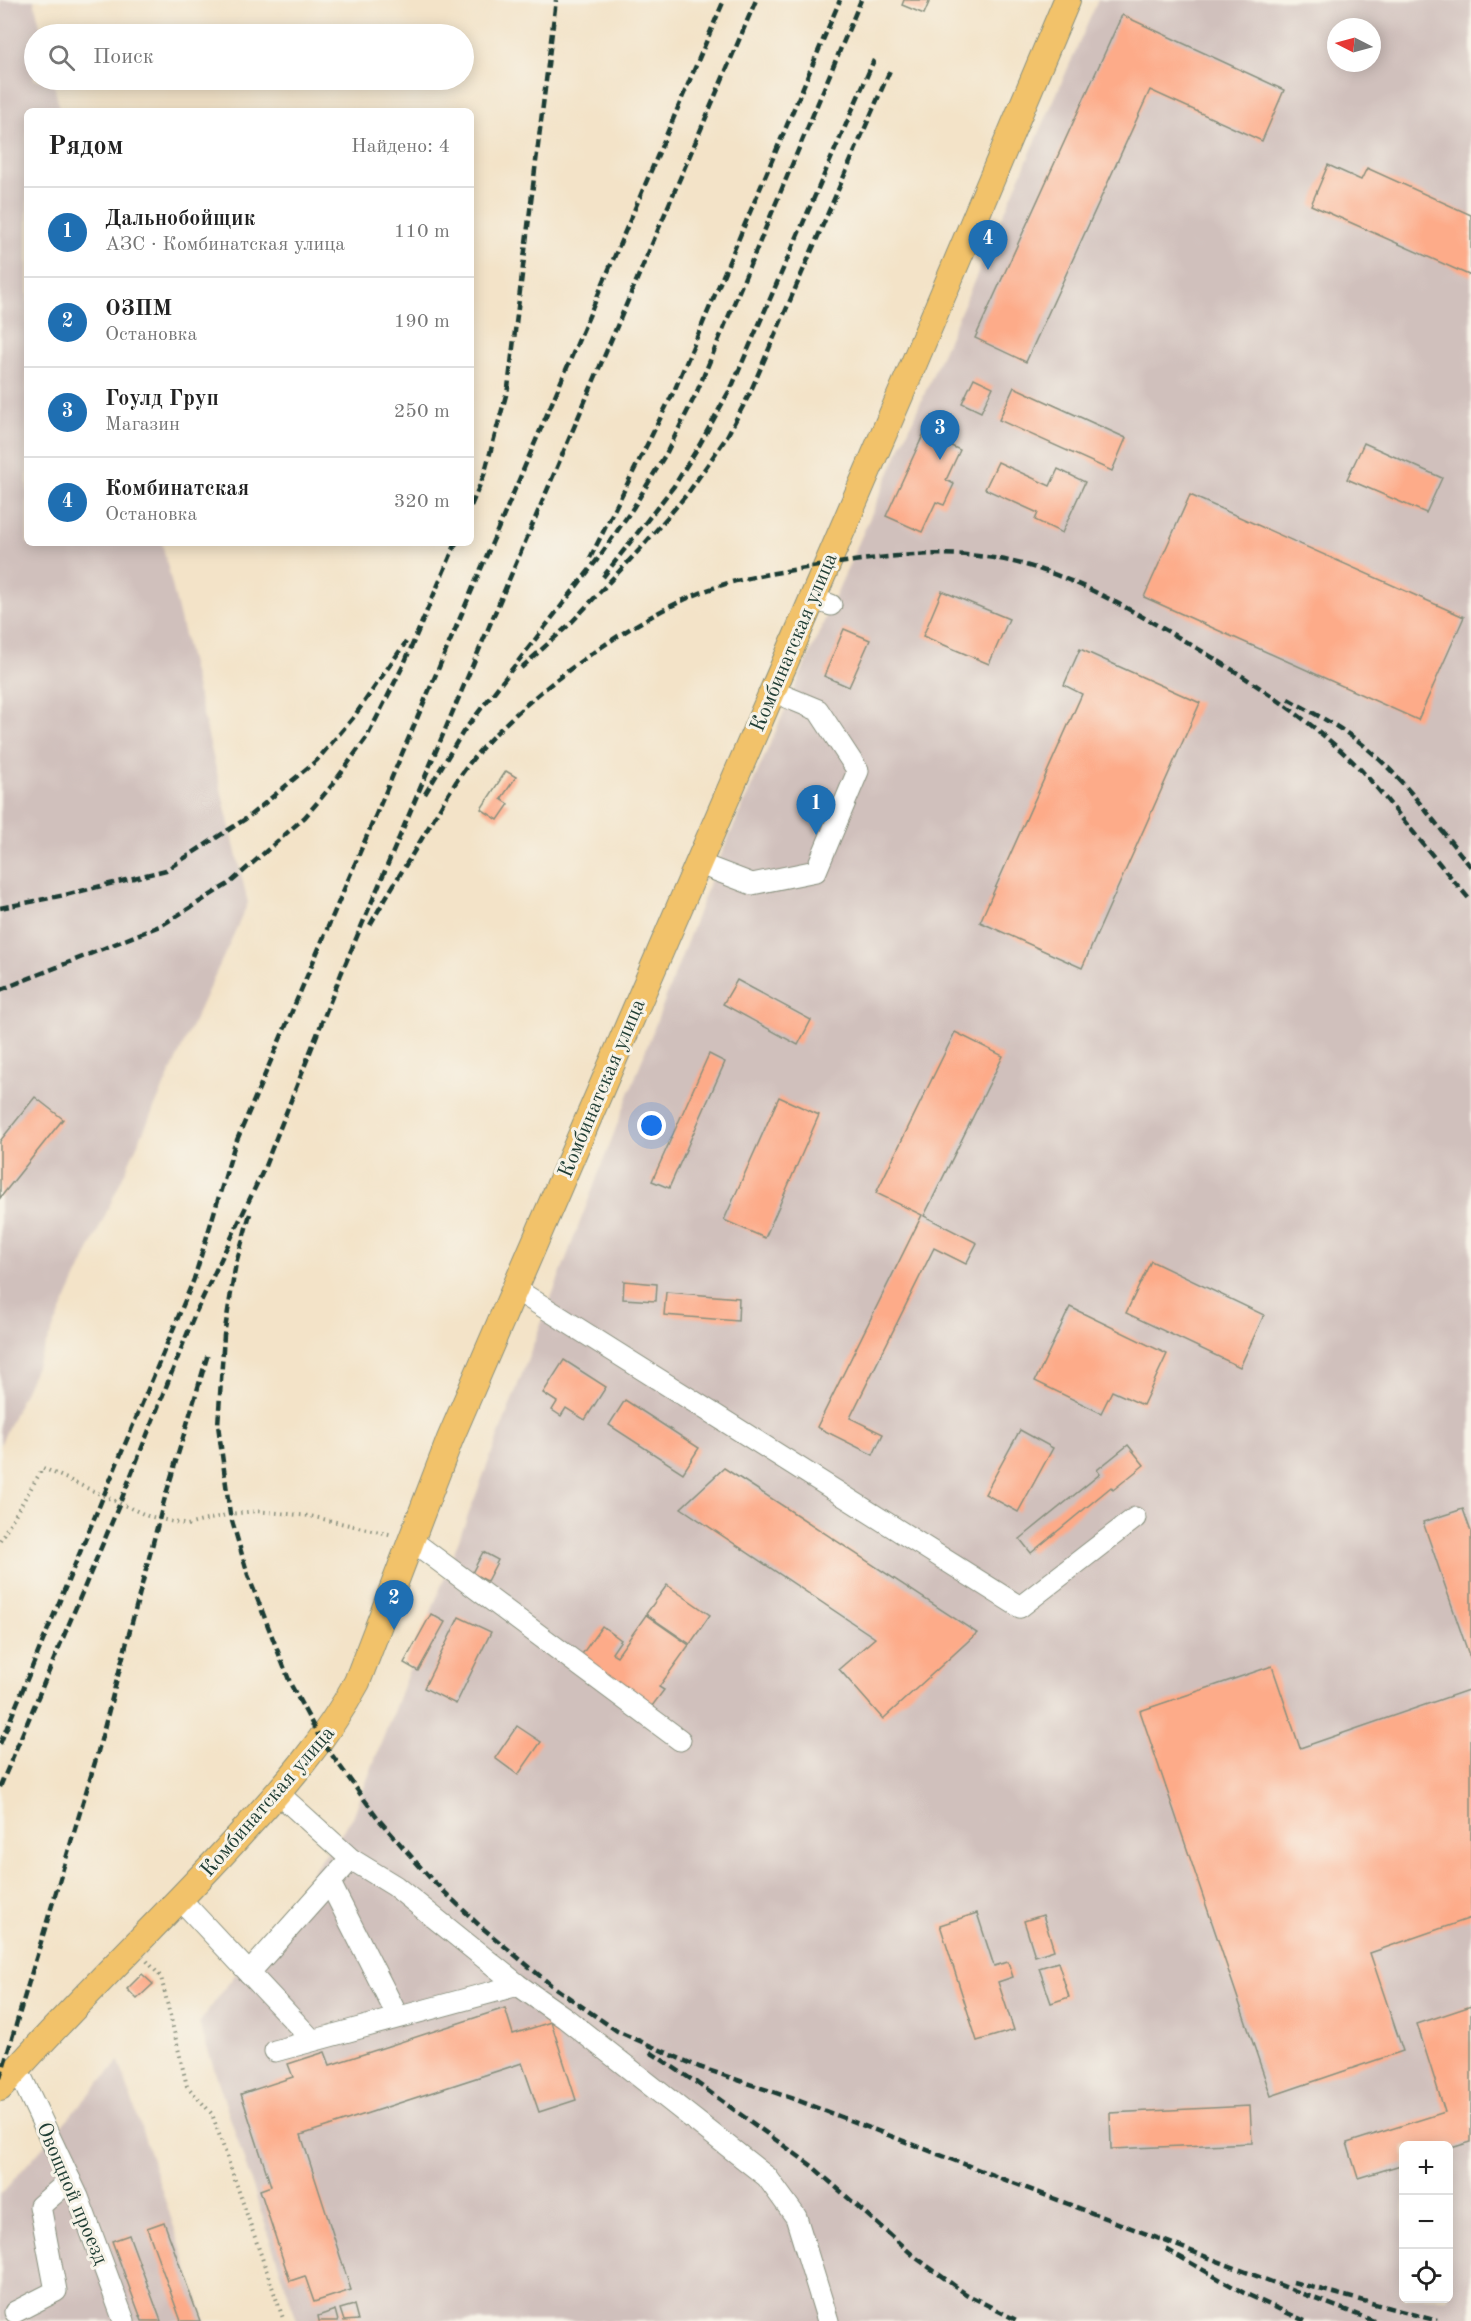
<!DOCTYPE html>
<html lang="ru">
<head>
<meta charset="utf-8">
<style>
	body { margin:0; font-family:"Old Standard TT",serif; background:#f2f2f2; color:#222 }
	.controls { position:absolute; right:18px; bottom:18px; display:grid; overflow:hidden; border-radius:9px; box-shadow:0 3px 15px #0003 }
	.controls button { width:54px; height:54px; display:grid; place-items:center; padding:0; border:0; border-bottom:2px solid #e0e0e0; background:#fff; color:#222; font:30px sans-serif }
	.compass { position:absolute; left:1327px; top:18px; width:54px; height:54px; border-radius:50%; background:#fff; box-shadow:0 3px 15px #0003; rotate:276deg }
	.you { position:absolute; left:652px; top:1126px; width:21px; height:21px; margin:-15px; border:4px solid #fff; border-radius:50%; background:#1a73e8; box-shadow:0 0 0 9px #1a73e833 }
	.badge { display:grid; place-items:center; width:39px; height:39px; border-radius:50%; background:#1f6fb2; color:#fff; font-size:20px; font-weight:700 }
	.pin { position:absolute; translate:-50% -50px; filter:drop-shadow(0 2px 3px #0008) }
	.pin::after { content:''; position:absolute; top:32px; width:21px; height:18px; background:inherit; clip-path:polygon(0 0,100% 0,50% 100%) }
	.list { margin:0; padding:0; list-style:none }
	h2 { display:flex; justify-content:space-between; align-items:center; height:78px; margin:0; padding:0 24px; font-size:26px }
	h2 small { font-size:20px; font-weight:400; color:#767676 }
	.list li { display:grid; grid-template-columns:39px 1fr auto; gap:18px; align-items:center; box-sizing:border-box; height:90px; padding:0 24px; border-top:2px solid #e0e0e0 }
	.list b { display:block; font-size:22px; white-space:nowrap }
	.list p { margin:0; font-size:20px; white-space:nowrap; color:#767676 }
	.list em { font-size:20px; font-style:normal; color:#767676 }
	.icon { flex:none; width:33px; height:33px; fill:none; stroke:currentColor; stroke-width:2; stroke-linecap:round; stroke-linejoin:round }
	.map { position:relative; flex:none; width:1471px; height:2321px; overflow:hidden }
	.search { position:absolute; background:#fff; box-shadow:0 3px 15px #0003; left:24px; top:24px; width:450px; height:66px; display:flex; align-items:center; gap:15px; box-sizing:border-box; padding:0 21px; border-radius:33px; color:#767676; font-size:22px }
	.panel { position:absolute; background:#fff; box-shadow:0 3px 15px #0003; left:24px; top:108px; width:450px; height:438px; border-radius:9px }
	.map>svg:first-child { display:block }
	.industrial { fill:#d0c0bc; fill-rule:evenodd }
	.building { fill:#fdab89 }
	.lines { fill:none; stroke-linecap:round; stroke-linejoin:round }
	.minor-casing { stroke:#89907e; stroke-width:23 }
	.major-casing { stroke:#89907e; stroke-width:28 }
	.path { stroke:#89907e; stroke-width:4; stroke-dasharray:1.5 4.5; stroke-linecap:butt }
	.minor { stroke:#fff; stroke-width:21 }
	.major { stroke:#f2c26a; stroke-width:26 }
	.rail { stroke:#1f3d34; stroke-width:4.5; stroke-dasharray:9 4.5; stroke-linecap:butt }
	.labels { text-anchor:middle; stroke-width:6; stroke-linejoin:round; paint-order:stroke }
	.street-label { font-size:21px; fill:#1f3d34; stroke:#f7f3e8 }
</style>
</head>
<body>
<div class="map">
<svg width="1471" height="2321" viewBox="0 0 1471 2321">
	<rect width="100%" height="100%" fill="#f7f3e8"/>
	<filter id="ink" filterUnits="userSpaceOnUse"><feTurbulence type="fractalNoise" baseFrequency=".0167" numOctaves="2"/><feDisplacementMap in="SourceGraphic" scale="12" xChannelSelector="R" yChannelSelector="G"/><feConvolveMatrix kernelMatrix="1 2 1 2 8 2 1 2 1" color-interpolation-filters="sRGB"/></filter>
	<filter id="wash" filterUnits="userSpaceOnUse"><feTurbulence type="fractalNoise" baseFrequency=".008" numOctaves="4" result="noise"/><feDisplacementMap in="SourceGraphic" scale="24" xChannelSelector="R" yChannelSelector="G"/><feGaussianBlur stdDeviation="1.35" result="paint"/><feColorMatrix in="noise" values="0 0 0 0 0 0 0 0 0 0 0 0 0 0 0 0 0 1.4 0 .05"/><feComposite in="paint" operator="in"/></filter>
	<g filter="url(#wash)">
		<rect width="100%" height="100%" fill="#f3e3c8"/>
		<g class="industrial">
			<path d="M0,0H34L42,34H34V80H53L60,111H27V543H162L248,903L0,1445Z"/>
			<path d="M1098,0H1471V2321H297L199,2023L353,1817L714,871ZM1336,27H1372V63H1336ZM1404,2146H1448V2298H1404Z"/>
			<path d="M119,2061L205,2321H0V2195Z"/>
		</g>
		<g id="blocks">
			<g class="building">
				<path d="M904,0H930L924,14L902,5Z"/>
				<path d="M1122,15L1284,90L1262,141L1150,90L1026,362L975,338Z"/>
				<path d="M1328,165L1361,180L1367,168L1471,215V276L1311,205Z"/>
				<path d="M974,378L993,387L981,412L962,403Z"/>
				<path d="M1014,387L1126,438L1112,471L999,420Z"/>
				<path d="M924,433L960,450L946,480L954,484L944,505L936,502L922,532L886,516Z"/>
				<path d="M1364,443L1442,478L1426,513L1347,479Z"/>
				<path d="M998,462L1050,486L1058,469L1085,482L1062,533L1035,520L1038,513L985,489Z"/>
				<path d="M1190,495L1464,617L1418,720L1144,597Z"/>
				<path d="M942,591L1009,619L989,664L923,636Z"/>
				<path d="M844,629L870,640L849,687L824,676Z"/>
				<path d="M1080,649L1200,703L1082,968L980,922L1082,694L1064,685Z"/>
				<path d="M506,771L516,777L501,799L509,804L498,820L481,809Z"/>
				<path d="M737,980L811,1020L798,1045L723,1004Z"/>
				<path d="M955,1032L1003,1056L924,1216L977,1243L966,1264L934,1248L850,1418L883,1434L873,1455L817,1427L922,1215L876,1193Z"/>
				<path d="M709,1054L725,1062L669,1188L652,1181Z"/>
				<path d="M35,1097L63,1119L0,1198V1141Z"/>
				<path d="M779,1097L819,1115L765,1238L724,1220Z"/>
				<path d="M1151,1261L1264,1315L1240,1367L1126,1313Z"/>
				<path d="M624,1281L657,1284L656,1301L623,1299Z"/>
				<path d="M666,1292L739,1298L738,1321L664,1315Z"/>
				<path d="M1070,1307L1167,1354L1143,1405L1112,1391L1101,1413L1035,1381Z"/>
				<path d="M564,1360L606,1387L585,1420L566,1408L561,1416L552,1410L557,1402L543,1393Z"/>
				<path d="M625,1400L699,1448L683,1473L609,1425Z"/>
				<path d="M1020,1430L1053,1448L1018,1512L985,1494Z"/>
				<path d="M1128,1445L1144,1465L1113,1490L1111,1487L1031,1553L1020,1539L1100,1474L1097,1470Z"/>
				<path d="M724,1468L797,1515L977,1633L883,1719L839,1669L875,1638L681,1508Z"/>
				<path d="M1463,1509L1471,1532V1661L1423,1522Z"/>
				<path d="M483,1552L498,1560L487,1581L472,1573Z"/>
				<path d="M667,1585L710,1615L690,1644L646,1614Z"/>
				<path d="M431,1614L445,1622L418,1671L404,1663Z"/>
				<path d="M646,1615L689,1645L659,1687L664,1690L652,1706L580,1657L602,1626L621,1640L612,1653L617,1656Z"/>
				<path d="M459,1617L491,1632L456,1704L424,1688Z"/>
				<path d="M1272,1666L1300,1748L1471,1689V1918L1370,1953L1403,2051L1271,2096L1140,1711Z"/>
				<path d="M517,1726L541,1742L518,1775L495,1758Z"/>
				<path d="M977,1913L994,1966L1008,1962L1013,1977L998,1982L1014,2030L977,2041L940,1925Z"/>
				<path d="M1043,1915L1054,1950L1035,1956L1024,1921Z"/>
				<path d="M1058,1962L1069,1997L1051,2003L1039,1968Z"/>
				<path d="M142,1974L153,1984L137,1999L127,1989Z"/>
				<path d="M1471,2006V2142L1448,2149V2146H1404V2164L1358,2178L1347,2143L1445,2112L1417,2024Z"/>
				<path d="M505,2008L513,2034L551,2022L576,2100L539,2112L522,2063L301,2135L351,2290L314,2302L305,2276L290,2281L260,2190L271,2186L241,2094L293,2077L288,2064L325,2052L330,2065Z"/>
				<path d="M1250,2106L1252,2143L1111,2149L1110,2113Z"/>
				<path d="M164,2222L200,2321H181L147,2228Z"/>
				<path d="M129,2235L161,2321H142L112,2241Z"/>
				<path d="M354,2305L358,2320L344,2321L340,2309Z"/>
				<path d="M335,2310L338,2321H319L318,2316Z"/>
			</g>
		</g>
	</g>
	<g filter="url(#ink)">
		<use href="#blocks" fill-opacity="0" stroke="#89907e" stroke-width="1.5"/>
		<g class="lines">
			<g class="minor-casing">
				<g id="minor">
					<path d="M812,598L831,605"/>
					<path d="M697,863L752,884L816,871L858,771L818,710L772,691"/>
					<path d="M515,1289L1020,1607L1135,1518"/>
					<path d="M411,1540L680,1740"/>
					<path d="M278,1793L351,1859L395,1886L518,1985L565,2018L767,2177L796,2217L828,2321"/>
					<path d="M330,1883L398,2017"/>
					<path d="M181,1900L312,2040"/>
					<path d="M249,1973L351,1859"/>
					<path d="M275,2051L518,1985"/>
					<path d="M17,2068L78,2197L124,2321"/>
					<path d="M15,2312L56,2291L40,2206L70,2180"/>
				</g>
			</g>
			<g class="major-casing">
				<path id="major" d="M0,2088C76,2001 161,1922 238,1837C282,1789 326,1740 357,1682L450,1439L912,368L1067,0"/>
			</g>
			<g class="path">
				<path d="M0,1540L43,1468L148,1516L187,1525L230,1514L256,1511L310,1516L393,1535"/>
				<path d="M147,1961L161,1977L187,2086L212,2114L284,2321"/>
			</g>
			<use href="#minor" class="minor"/>
			<use href="#major" class="major"/>
			<g class="rail">
				<path d="M471,506L484,475L508,388L556,0"/>
				<path d="M590,558L675,389L840,0"/>
				<path d="M603,577L674,486L700,444L733,384L874,60"/>
				<path d="M521,668L570,624L641,548L688,493L726,438L749,395L891,68"/>
				<path d="M1288,699C1313,713 1339,726 1362,744C1404,778 1437,826 1471,867"/>
				<path d="M425,794L463,732L597,560L633,508L667,452L696,394L861,0"/>
				<path d="M0,908L65,895L166,870L247,818L317,760L353,718L406,642"/>
				<path d="M370,925C388,893 408,862 427,830C442,804 457,778 476,755C531,690 643,609 725,584C749,577 774,573 799,569C858,560 919,550 978,556C1048,563 1110,598 1169,632C1234,669 1296,708 1350,759C1369,777 1384,797 1400,816C1424,845 1447,873 1471,901"/>
				<path d="M0,990L162,925L230,883L305,817L333,784L367,737L404,664L456,543"/>
				<path d="M250,1214L236,1263L224,1335L218,1425L230,1514L248,1575L291,1685L321,1740L380,1821L431,1879L479,1925L551,1985L617,2031L699,2067L794,2099L1374,2321"/>
				<path d="M0,1744L194,1279L234,1147L724,0"/>
				<path d="M0,1787L120,1503L195,1314L263,1171L341,974L756,0"/>
				<path d="M650,2052L697,2083L812,2166L915,2257L966,2294L1018,2321"/>
				<path d="M0,2078L96,1759L164,1501L208,1354"/>
				<path d="M1166,2249L1244,2293L1305,2321"/>
				<path d="M1293,2282L1438,2321"/>
			</g>
		</g>
	</g>
	<g class="labels">
		<g class="street-label">
			<text transform="translate(793 642) rotate(-67)" y="7">Комбинатская улица</text>
			<text transform="translate(601 1088) rotate(-67)" y="7">Комбинатская улица</text>
			<text transform="translate(267 1801) rotate(-49)" y="7">Комбинатская улица</text>
			<text transform="translate(73 2193) rotate(67)" y="7">Овощной проезд</text>
		</g>
	</g>
</svg>
<div class="controls">
<button>+</button>
<button>−</button>
<button><svg class="icon" aria-label="locate" viewBox="0 0 24 24"><circle cx="12" cy="12" r="6"/><path d="M12 2v4M12 18v4M2 12h4M18 12h4"/></svg></button>
</div>
<svg class="compass" viewBox="-18 -18 36 36"><path d="M0-13l5 13h-10z" fill="#e53935"/><path d="M0 13l5-13h-10z" fill="#767676"/></svg>
<div class="you"></div>
<div class="pin badge" style="left:816px;top:835px">1</div>
<div class="pin badge" style="left:394px;top:1630px">2</div>
<div class="pin badge" style="left:940px;top:460px">3</div>
<div class="pin badge" style="left:988px;top:270px">4</div>
<div class="search"><svg class="icon" aria-label="search" viewBox="0 0 24 24"><circle cx="10" cy="10" r="6"/><path d="M15 15l6 6"/></svg>Поиск</div>
<section class="panel">
<h2>Рядом<small>Найдено: 4</small></h2>
<ul class="list">
<li><span class="badge">1</span><div><b>Дальнобойщик</b><p>АЗС · Комбинатская улица</p></div><em>110 m</em></li>
<li><span class="badge">2</span><div><b>ОЗПМ</b><p>Остановка</p></div><em>190 m</em></li>
<li><span class="badge">3</span><div><b>Гоулд Груп</b><p>Магазин</p></div><em>250 m</em></li>
<li><span class="badge">4</span><div><b>Комбинатская</b><p>Остановка</p></div><em>320 m</em></li>
</ul>
</section>
</div>
</body>
</html>
